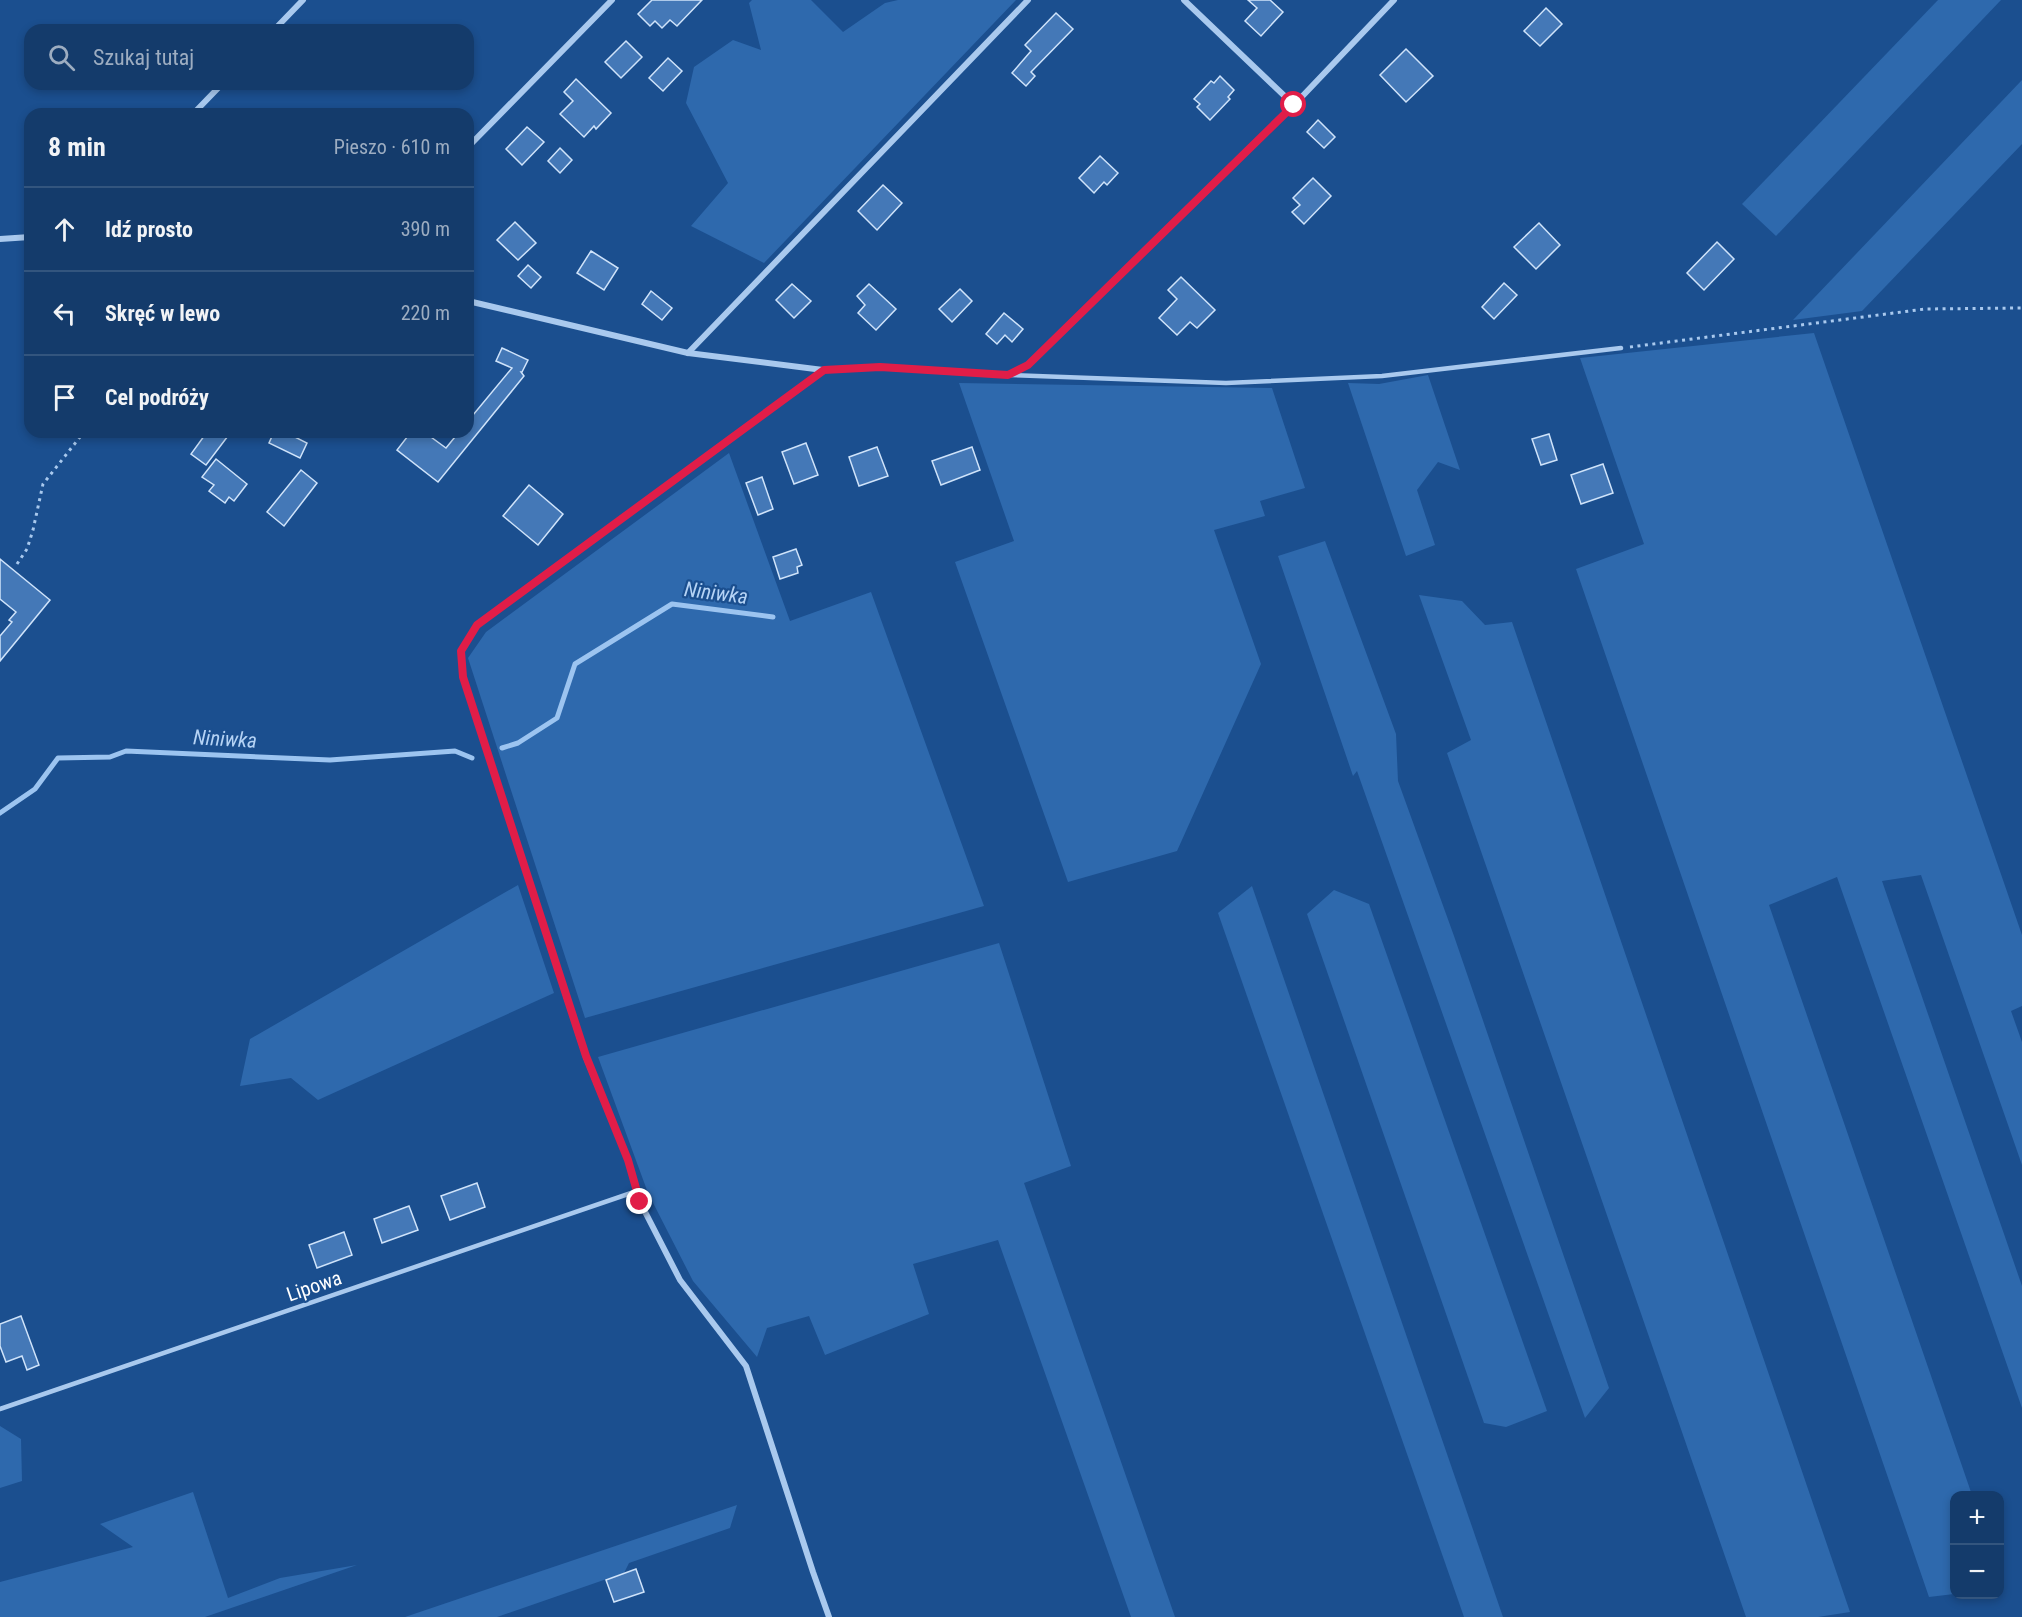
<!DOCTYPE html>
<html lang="pl">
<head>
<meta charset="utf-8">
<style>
	body { margin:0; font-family:"Roboto Condensed",sans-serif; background:#1d4271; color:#f1f3f6 }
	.controls { position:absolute; right:18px; bottom:18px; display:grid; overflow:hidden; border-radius:12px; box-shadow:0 3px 9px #0003 }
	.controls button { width:54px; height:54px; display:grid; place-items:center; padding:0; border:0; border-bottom:2px solid #33557e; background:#143b6b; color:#f1f3f6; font:30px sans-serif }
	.stop { position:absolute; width:18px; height:18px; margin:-14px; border:4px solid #e11d48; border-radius:50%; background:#fff }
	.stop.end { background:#e11d48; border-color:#fff; box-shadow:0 2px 6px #0008 }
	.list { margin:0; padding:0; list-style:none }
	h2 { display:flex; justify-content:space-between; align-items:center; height:78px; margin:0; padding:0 24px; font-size:26px }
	h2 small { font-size:20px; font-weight:400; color:#9dadc1 }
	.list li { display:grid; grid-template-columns:39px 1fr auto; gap:18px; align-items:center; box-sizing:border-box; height:84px; padding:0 24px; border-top:2px solid #33557e }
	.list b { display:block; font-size:22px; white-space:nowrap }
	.list em { font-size:20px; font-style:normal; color:#9dadc1 }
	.icon { flex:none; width:33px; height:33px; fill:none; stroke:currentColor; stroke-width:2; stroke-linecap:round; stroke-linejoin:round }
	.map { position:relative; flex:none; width:2022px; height:1617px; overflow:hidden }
	.search { position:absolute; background:#143b6b; box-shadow:0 3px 9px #0003; left:24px; top:24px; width:450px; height:66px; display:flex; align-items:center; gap:15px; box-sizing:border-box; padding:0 21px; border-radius:18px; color:#9dadc1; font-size:22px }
	.panel { position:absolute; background:#143b6b; box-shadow:0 3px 9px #0003; left:24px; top:108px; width:450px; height:330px; border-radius:18px }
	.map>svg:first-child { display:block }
	.green { fill:#2e69ad }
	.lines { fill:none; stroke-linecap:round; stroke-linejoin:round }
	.stream { stroke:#9cc4f0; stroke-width:5 }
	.building { fill:#4478b7; stroke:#cfe3fa; stroke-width:1.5 }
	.path { stroke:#a9c9ee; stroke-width:3; stroke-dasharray:3 4.5; stroke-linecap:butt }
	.service { stroke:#a9c9ee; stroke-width:4.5 }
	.minor { stroke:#a9c9ee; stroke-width:6 }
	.route { stroke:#e11d48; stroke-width:8 }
	.labels { text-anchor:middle; stroke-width:4.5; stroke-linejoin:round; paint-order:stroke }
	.street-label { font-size:20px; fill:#fff; stroke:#1b4f8f }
	.water-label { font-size:21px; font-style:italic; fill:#b5d3f5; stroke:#1b4f8f }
</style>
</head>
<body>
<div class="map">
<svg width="2022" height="1617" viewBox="0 0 2022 1617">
	<rect width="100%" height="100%" fill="#1b4f8f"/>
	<g class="green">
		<path d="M752,0H811L843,32L885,3L898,0H1016L764,263L691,226L728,183L686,103L694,67L733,40L761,50L749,3Z"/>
		<path d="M1938,0H2001L1776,236L1742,204Z"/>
		<path d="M2022,80V144L1862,311L1793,320Z"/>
		<path d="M1814,333L2022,935V1006L2011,1011L2022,1042V1165L1921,875L1882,881L2022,1286V1408L1837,877L1769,905L1972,1495L1954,1496V1594L1929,1597L1576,569L1644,544L1580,358Z"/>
		<path d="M1428,375L1460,470L1438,462L1417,490L1435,545L1406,556L1348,383L1379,384Z"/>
		<path d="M959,383L1272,388L1305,488L1260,501L1265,516L1214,530L1261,664L1177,851L1068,882L955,562L1014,541Z"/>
		<path d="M729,453L790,621L871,592L984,906L585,1018L468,658L486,632Z"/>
		<path d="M1325,541L1396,734L1398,781L1454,936L1609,1388L1585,1418L1357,771L1353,776L1278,556Z"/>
		<path d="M1419,595L1462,601L1485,625L1512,622L1850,1612L1818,1617H1746L1447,753L1471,740Z"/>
		<path d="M518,885L554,993L318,1100L291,1078L240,1086L250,1039Z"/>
		<path d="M1252,886L1503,1617H1464L1218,913Z"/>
		<path d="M1334,890L1369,904L1547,1411L1506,1427L1484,1423L1307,914Z"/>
		<path d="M999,943L1071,1166L1024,1183L1175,1617H1131L998,1240L913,1264L929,1314L825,1355L809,1316L767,1328L757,1357L693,1281L648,1193L598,1057Z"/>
		<path d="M0,1426L21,1439L22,1481L0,1488Z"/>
		<path d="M193,1492L228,1598L280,1578L357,1565L205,1617H0V1582L133,1547L100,1524Z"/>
		<path d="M737,1505L730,1528L629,1563L624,1573L497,1617H405Z"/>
	</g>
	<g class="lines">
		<g class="stream">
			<path d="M502,748L518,743L557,718L575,664L672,604L773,617"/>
			<path d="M0,813L35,789L58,758L110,757L126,751L330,760L455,751L472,758"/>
		</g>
	</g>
	<g class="building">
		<path d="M652,0H702L677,26L670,20L662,28L655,21L650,26L638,14Z"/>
		<path d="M1248,0H1270L1283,12L1261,36L1245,21L1257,8Z"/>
		<path d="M1546,8L1562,24L1540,46L1524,31Z"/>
		<path d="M1056,13L1073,29L1031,72L1035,76L1026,86L1012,73L1031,51L1025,45Z"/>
		<path d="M626,41L642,57L621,78L605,62Z"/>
		<path d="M1406,49L1433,76L1406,102L1380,75Z"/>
		<path d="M668,58L682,71L663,91L649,78Z"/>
		<path d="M1220,76L1234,90L1228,97L1230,99L1210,120L1197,107L1200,104L1194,99L1211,81L1214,83Z"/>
		<path d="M576,79L611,113L596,129L594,126L584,137L560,114L573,101L564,92Z"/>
		<path d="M1318,120L1335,137L1324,148L1307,132Z"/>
		<path d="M527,127L544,142L522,165L506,149Z"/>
		<path d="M560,148L572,160L560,173L548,161Z"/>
		<path d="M1100,156L1118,173L1107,185L1104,182L1094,193L1079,178Z"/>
		<path d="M1313,178L1331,196L1304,224L1292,212L1300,205L1293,198Z"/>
		<path d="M883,185L902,203L877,230L858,211Z"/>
		<path d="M515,222L536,243L518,260L497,240Z"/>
		<path d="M1539,223L1560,245L1536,269L1514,247Z"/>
		<path d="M1717,242L1734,259L1704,290L1687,273Z"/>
		<path d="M591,251L618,268L604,290L577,273Z"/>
		<path d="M528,265L541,277L531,288L518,276Z"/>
		<path d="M1181,277L1215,310L1197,328L1190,322L1177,335L1159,318L1177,299L1168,290Z"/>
		<path d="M1504,283L1517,295L1494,319L1482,307Z"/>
		<path d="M792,284L811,301L794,318L776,300Z"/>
		<path d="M869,284L896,309L876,330L858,313L865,305L857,296Z"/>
		<path d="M960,289L972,301L952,322L939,309Z"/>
		<path d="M651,291L672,308L662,320L642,304Z"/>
		<path d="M1004,313L1023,329L1012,342L1005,335L997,344L986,334Z"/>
		<path d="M502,348L528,360L522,372H521L524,376L438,482L397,450L411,432H424L446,448L459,432H468V421L512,368L496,361Z"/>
		<path d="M207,432H231L206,465L191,454Z"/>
		<path d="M274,432H285L307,443L300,458L269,443Z"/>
		<path d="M1549,434L1557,460L1541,465L1532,439Z"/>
		<path d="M806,443L818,475L794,484L782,452Z"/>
		<path d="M877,447L888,476L859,486L849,457Z"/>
		<path d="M972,447L980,470L941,485L932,461Z"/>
		<path d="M216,459L247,484L234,501L229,497L225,503L209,491L214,485L202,477Z"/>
		<path d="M1603,464L1613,493L1581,504L1571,475Z"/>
		<path d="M301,470L317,483L284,526L267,512Z"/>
		<path d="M762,477L773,509L758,515L746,483Z"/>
		<path d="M529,485L563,514L538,545L503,516Z"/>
		<path d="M796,549L802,565L797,567L798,573L780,579L773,557Z"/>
		<path d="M0,559L50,600L0,661V636L12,622L9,620L16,612L0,599Z"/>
		<path d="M477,1183L485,1207L450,1220L441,1196Z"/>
		<path d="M409,1206L418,1230L382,1243L374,1219Z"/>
		<path d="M344,1232L352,1255L317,1268L309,1245Z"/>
		<path d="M21,1316L39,1365L27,1370L22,1356L6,1362L0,1346V1324Z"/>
		<path d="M636,1569L644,1592L614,1602L606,1580Z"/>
	</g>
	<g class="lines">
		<g class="path">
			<path d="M1630,347L1925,309L2022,308"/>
			<path d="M17,564L27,549L33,530L43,484L84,432"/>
		</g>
		<g class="service">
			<path d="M1011,375L1226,383L1382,376L1621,348"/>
			<path d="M0,1409L637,1191"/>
		</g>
		<g class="minor">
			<path d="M1184,0L1294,105"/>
			<path d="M274,30L303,0"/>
			<path d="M193,114L222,84"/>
			<path d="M468,147L612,0"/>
			<path d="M0,239L30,237"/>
			<path d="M468,301L688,353L823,370"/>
			<path d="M688,353L1028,0"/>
			<path d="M829,1617L813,1572L746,1366L680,1280L640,1202L628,1160L586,1057L463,677L461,651L477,625L824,370L880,367L1008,375L1028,365L1294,105L1394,0"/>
		</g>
	</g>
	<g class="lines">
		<path class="route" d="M640,1202L628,1160L586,1056L463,677L461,651L477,625L824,370L880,367L1008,375L1028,365L1294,105"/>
	</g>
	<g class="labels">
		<g class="street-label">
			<text transform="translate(314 1286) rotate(-19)" y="7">Lipowa</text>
		</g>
		<g class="water-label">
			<text transform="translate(716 593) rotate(7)" y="7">Niniwka</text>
			<text transform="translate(225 739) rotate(3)" y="7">Niniwka</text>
		</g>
	</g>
</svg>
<div class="controls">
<button>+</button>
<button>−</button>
</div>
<div class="stop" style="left:1294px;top:105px"></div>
<div class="stop end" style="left:640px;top:1202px"></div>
<div class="search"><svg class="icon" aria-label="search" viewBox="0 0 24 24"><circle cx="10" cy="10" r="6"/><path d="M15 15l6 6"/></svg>Szukaj tutaj</div>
<section class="panel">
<h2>8 min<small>Pieszo · 610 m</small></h2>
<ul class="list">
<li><svg class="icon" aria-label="ahead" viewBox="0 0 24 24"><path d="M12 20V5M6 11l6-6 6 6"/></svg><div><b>Idź prosto</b></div><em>390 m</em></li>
<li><svg class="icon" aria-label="left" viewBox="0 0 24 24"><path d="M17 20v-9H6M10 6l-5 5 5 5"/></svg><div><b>Skręć w lewo</b></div><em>220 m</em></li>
<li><svg class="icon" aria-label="arrive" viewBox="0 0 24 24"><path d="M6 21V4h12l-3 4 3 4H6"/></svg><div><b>Cel podróży</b></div></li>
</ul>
</section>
</div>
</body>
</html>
